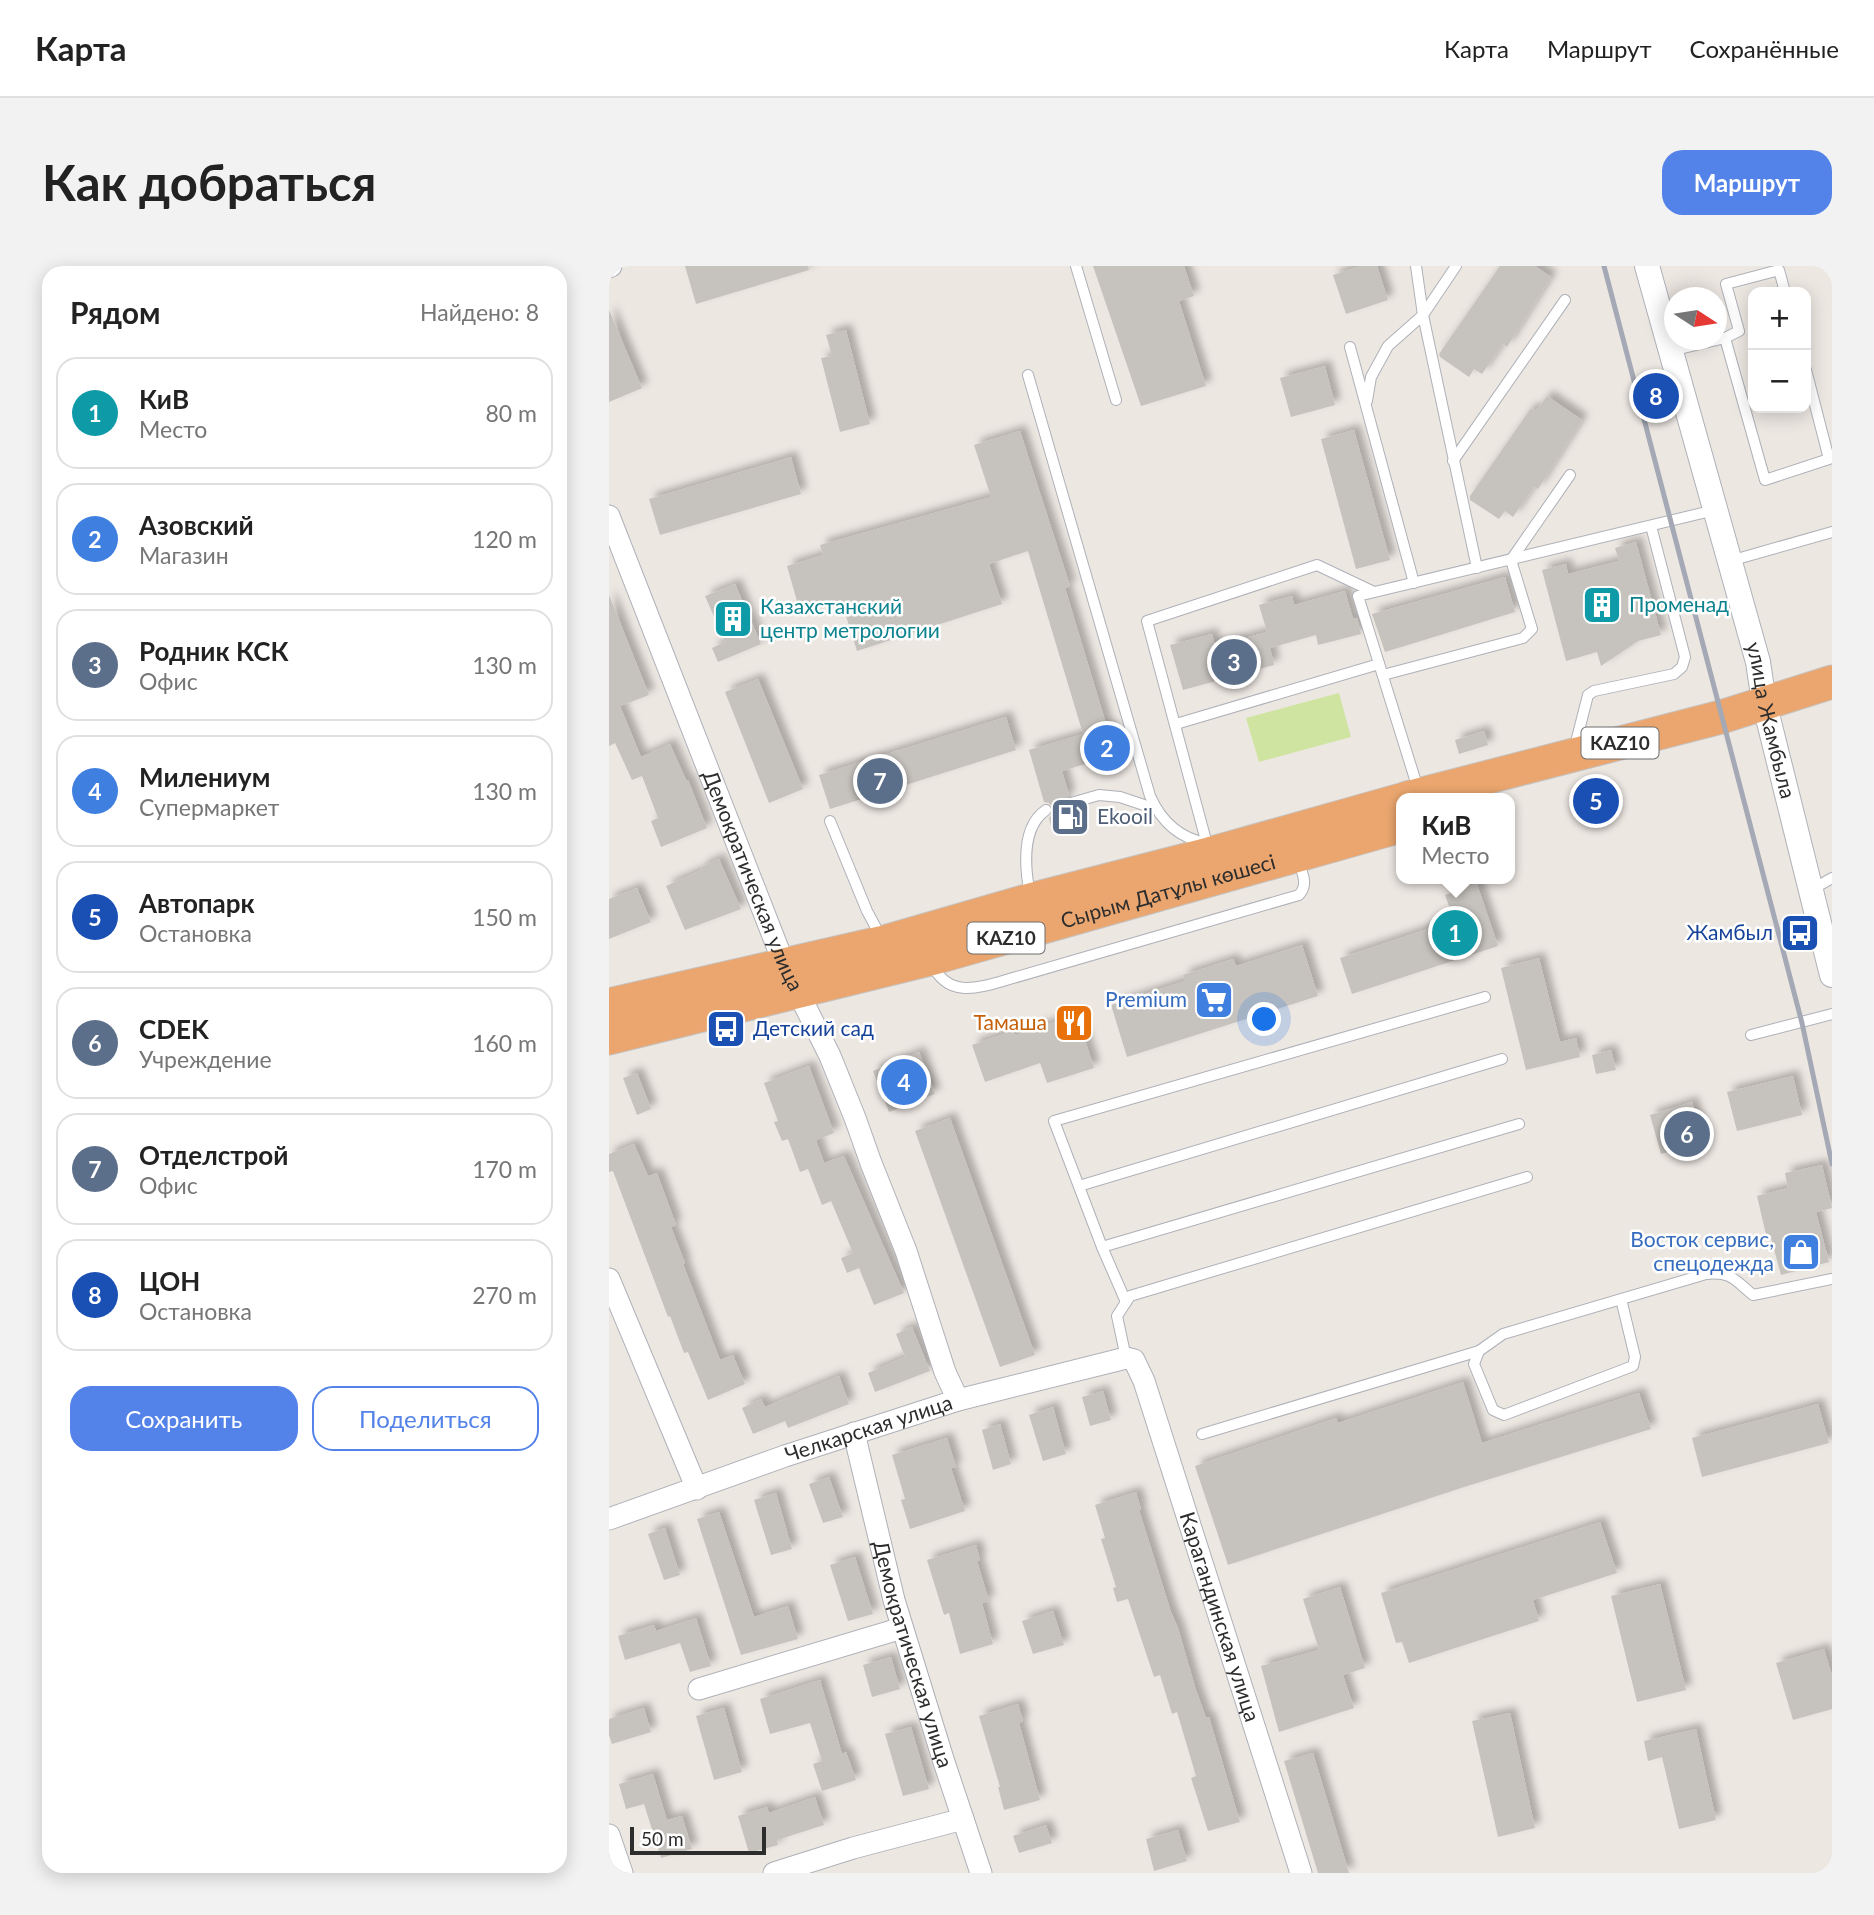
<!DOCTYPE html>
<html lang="ru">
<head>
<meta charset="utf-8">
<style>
	body { margin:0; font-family:Lato,sans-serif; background:#f2f2f2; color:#222 }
	.controls { position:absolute; right:21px; top:21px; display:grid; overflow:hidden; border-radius:14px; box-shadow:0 4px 18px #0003 }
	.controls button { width:63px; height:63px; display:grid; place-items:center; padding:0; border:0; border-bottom:2px solid #e0e0e0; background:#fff; color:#222; font:35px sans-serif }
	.compass { position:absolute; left:1055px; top:21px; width:63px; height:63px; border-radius:50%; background:#fff; box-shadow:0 4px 18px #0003; rotate:102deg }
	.scale { position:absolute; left:21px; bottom:18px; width:136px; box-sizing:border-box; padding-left:7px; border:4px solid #2d2d2d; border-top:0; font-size:19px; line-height:24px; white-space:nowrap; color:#2d2d2d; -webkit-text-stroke:5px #fff; paint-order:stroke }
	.you { position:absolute; left:656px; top:754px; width:24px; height:24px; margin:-18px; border:5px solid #fff; border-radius:50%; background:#1a73e8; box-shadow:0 0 0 10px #1a73e833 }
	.badge { display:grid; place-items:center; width:46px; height:46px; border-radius:50%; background:#5382e9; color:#fff; font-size:23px; font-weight:700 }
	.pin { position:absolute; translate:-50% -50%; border:4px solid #fff; box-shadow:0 2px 7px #0006 }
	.popup { position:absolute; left:787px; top:527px; width:119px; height:91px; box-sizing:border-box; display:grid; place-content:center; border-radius:14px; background:#fff; filter:drop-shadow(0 2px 5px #0005); font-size:23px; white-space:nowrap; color:#767676 }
	.popup b { font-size:26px; color:#222 }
	.popup::after { content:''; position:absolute; left:50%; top:100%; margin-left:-14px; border:14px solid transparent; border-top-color:#fff }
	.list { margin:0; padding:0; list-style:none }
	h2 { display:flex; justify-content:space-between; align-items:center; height:91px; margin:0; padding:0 28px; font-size:30px }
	h2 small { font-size:23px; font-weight:400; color:#767676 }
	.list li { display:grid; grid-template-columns:46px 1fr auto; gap:21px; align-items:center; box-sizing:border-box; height:112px; margin:0 14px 14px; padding:0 14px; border:2px solid #e0e0e0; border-radius:21px }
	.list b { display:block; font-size:26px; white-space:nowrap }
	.list p { margin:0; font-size:23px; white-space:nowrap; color:#767676 }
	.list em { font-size:23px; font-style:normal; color:#767676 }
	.actions { display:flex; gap:14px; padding:21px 28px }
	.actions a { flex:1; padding:16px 0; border:2px solid #5382e9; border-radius:21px; text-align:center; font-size:24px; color:#5382e9 }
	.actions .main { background:#5382e9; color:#fff }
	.map { position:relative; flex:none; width:1223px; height:1607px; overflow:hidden; border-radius:21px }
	header { display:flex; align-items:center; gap:42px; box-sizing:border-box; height:98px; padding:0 35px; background:#fff; border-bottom:2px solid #e0e0e0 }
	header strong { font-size:33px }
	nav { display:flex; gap:38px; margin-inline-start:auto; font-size:24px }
	.intro { display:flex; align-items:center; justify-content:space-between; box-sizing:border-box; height:168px; padding:0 42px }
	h1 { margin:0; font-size:49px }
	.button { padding:18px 32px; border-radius:21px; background:#5382e9; color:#fff; font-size:24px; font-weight:700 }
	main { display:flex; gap:42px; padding:0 42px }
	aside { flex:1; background:#fff; border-radius:21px; box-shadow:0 4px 18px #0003 }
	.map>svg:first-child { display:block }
	.pitch { fill:#d0e4a1 }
	.building { fill:#c6c2bd; filter:url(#shadow) }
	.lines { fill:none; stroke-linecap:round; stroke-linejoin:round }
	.service-casing { stroke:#aeb1b8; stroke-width:12 }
	.minor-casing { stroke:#aeb1b8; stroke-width:23 }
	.tertiary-casing { stroke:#aeb1b8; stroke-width:26 }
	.trunk-casing { stroke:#c4c4c4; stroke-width:35 }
	.service { stroke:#fff; stroke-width:10 }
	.minor { stroke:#fff; stroke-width:21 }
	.tertiary { stroke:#fff; stroke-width:24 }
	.trunk { stroke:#eaa66e; stroke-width:33 }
	.rail { stroke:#a4a9b5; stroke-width:5 }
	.labels { text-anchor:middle; stroke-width:5; stroke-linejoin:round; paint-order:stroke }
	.shield { fill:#fff; stroke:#6c6c6c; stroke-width:2 }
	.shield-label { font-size:19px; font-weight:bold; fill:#2d2d2d }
	.culture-label { font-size:21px; fill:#0d838f; stroke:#fff; text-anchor:start }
	.street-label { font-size:21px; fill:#2d2d2d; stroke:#fff }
	.service-label { font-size:21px; fill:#4e5e75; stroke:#fff; text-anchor:start }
	.transit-label { font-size:21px; fill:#164399; stroke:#fff; text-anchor:end }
	.shop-label { font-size:21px; fill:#366cbe; stroke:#fff; text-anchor:end }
	.food-label { font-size:21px; fill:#c56008; stroke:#fff; text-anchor:end }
</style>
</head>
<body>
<header>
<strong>Карта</strong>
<nav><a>Карта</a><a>Маршрут</a><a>Сохранённые</a></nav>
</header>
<div class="intro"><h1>Как добраться</h1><a class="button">Маршрут</a></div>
<main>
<aside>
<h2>Рядом<small>Найдено: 8</small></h2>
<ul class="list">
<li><span class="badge" style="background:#0f9aa8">1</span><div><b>КиВ</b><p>Место</p></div><em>80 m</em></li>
<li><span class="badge" style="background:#3f7fe0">2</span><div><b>Азовский</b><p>Магазин</p></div><em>120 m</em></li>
<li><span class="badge" style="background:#5c6f8a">3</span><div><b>Родник КСК</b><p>Офис</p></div><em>130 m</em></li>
<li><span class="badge" style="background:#3f7fe0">4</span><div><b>Милениум</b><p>Супермаркет</p></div><em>130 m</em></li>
<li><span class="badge" style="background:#1a4fb4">5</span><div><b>Автопарк</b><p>Остановка</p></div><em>150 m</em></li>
<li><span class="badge" style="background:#5c6f8a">6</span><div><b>CDEK</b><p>Учреждение</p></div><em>160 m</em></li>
<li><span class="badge" style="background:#5c6f8a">7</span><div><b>Отделстрой</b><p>Офис</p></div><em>170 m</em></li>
<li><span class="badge" style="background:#1a4fb4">8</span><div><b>ЦОН</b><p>Остановка</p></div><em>270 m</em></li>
</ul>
<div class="actions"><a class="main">Сохранить</a><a>Поделиться</a></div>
</aside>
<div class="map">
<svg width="1223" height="1607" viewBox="0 0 1223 1607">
	<defs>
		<filter id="shadow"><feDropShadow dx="6" dy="-6" stdDeviation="3.5" flood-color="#0004"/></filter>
	</defs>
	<rect width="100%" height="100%" fill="#ede7e2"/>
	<path class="pitch" d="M730,427L742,471L650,496L637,452Z"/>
	<g class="building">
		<path d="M76,0H199L200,4L87,38Z"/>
		<path d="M484,0H575L585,30L570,35L597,120L532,140Z"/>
		<path d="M752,0H768L779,34L737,48L724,9Z"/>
		<path d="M891,0H926L942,11L898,81L894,78L873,108L865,103L860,111L831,91L830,88Z"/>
		<path d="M0,44L33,122L0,136Z"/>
		<path d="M237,64L261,158L231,166L212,92L223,90L217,69Z"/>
		<path d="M716,100L726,139L682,151L671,112Z"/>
		<path d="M938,130L973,154L929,223L925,221L904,251L896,245L890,253L861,234V230L922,142L927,145Z"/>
		<path d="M745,164L781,294L747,303L712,173Z"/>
		<path d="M411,165L461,320L456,322L498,461L501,460L509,488L453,505L460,529L455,534V540L459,544L464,545L468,558L443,565L440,552L444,547V542L440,537L435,536L420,484L474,468L419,285L380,298L393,338L248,385L232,334L191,346L178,300L214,289L211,279L382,231L365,179Z"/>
		<path d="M182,191L192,228L51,269L40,233Z"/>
		<path d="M1027,276L1052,369L1029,375L992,400L988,386L957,395L933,304L957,298L959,308L1010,295L1006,282Z"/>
		<path d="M896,311L906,346L776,386L763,348Z"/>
		<path d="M126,318L152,378L109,396L103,382L116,376L96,330Z"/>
		<path d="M736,325L744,353L748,352L752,368L709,379L707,369L661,382L665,399L574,424L561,379L603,368L606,380L658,366L650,339L683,330L685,339Z"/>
		<path d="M0,329L40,429L11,440L32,491L61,478L77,514H79L98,562L52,581L42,555L49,552L33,510L23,514L6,477L0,480Z"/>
		<path d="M149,413L194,523L160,537L116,426Z"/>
		<path d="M397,451L407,484L221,543L210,509Z"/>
		<path d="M875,465L879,479L850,488L846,474Z"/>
		<path d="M110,593L132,643L76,664L57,620L93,604L92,601Z"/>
		<path d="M868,618L889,680L743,728L731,692L845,654L836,629Z"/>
		<path d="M28,622L42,656L0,673V633Z"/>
		<path d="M693,679L709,730L518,791L502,739L576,715L574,709L624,693L627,700Z"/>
		<path d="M930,692L951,776L967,772L971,791L917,804L892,702Z"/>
		<path d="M468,749L485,802L438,817L431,797L376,816L363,779L404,765L406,769Z"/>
		<path d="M1002,784L1007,804L987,808L983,789Z"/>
		<path d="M310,786L326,828L280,846L264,805Z"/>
		<path d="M200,800L225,867L207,874L215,897L235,890L295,1027L265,1039L250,1002L238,1007L232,992L244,987L222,935L213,939L199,903L191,906L179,873L173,875L165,856L169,855L155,817Z"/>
		<path d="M28,807L42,843L28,849L14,812Z"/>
		<path d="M1184,810L1193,849L1128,865L1118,826Z"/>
		<path d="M1083,836L1095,875L1052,888L1041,849Z"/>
		<path d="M341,852L426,1089L391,1101L306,865Z"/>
		<path d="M25,878L39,910L48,907L67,959L62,961L76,997L74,998L111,1094L124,1089L136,1118L99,1134L79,1086L75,1087L61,1050L59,1051L4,905L0,906V888Z"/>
		<path d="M1213,899L1223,942L1207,946L1220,996L1172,1009L1162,972L1158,973L1148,930L1179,922L1176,907Z"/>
		<path d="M303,1061L321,1105L266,1126L259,1107L296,1091L287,1068Z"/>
		<path d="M230,1110L240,1138L179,1162L176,1155L144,1168L133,1142L152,1133L156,1141Z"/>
		<path d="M854,1116L873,1177L1030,1127L1042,1163L855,1221L619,1299L586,1200L727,1152L729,1157Z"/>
		<path d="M494,1125L502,1154L481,1160L473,1131Z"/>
		<path d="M1209,1138L1220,1177L1093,1211L1083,1172Z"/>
		<path d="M444,1141L457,1188L434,1195L420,1149Z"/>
		<path d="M391,1158L402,1198L384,1204L373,1164Z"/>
		<path d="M338,1172L347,1201L342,1202L356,1245L301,1263L292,1234L296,1233L283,1189Z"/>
		<path d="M220,1211L234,1251L214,1257L200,1218Z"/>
		<path d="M527,1226L532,1243L530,1244L562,1346L569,1362L586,1421L597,1452L600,1451L631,1556L599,1565L582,1512L587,1510L568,1446L563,1448L551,1409L545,1411L519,1333L508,1336L504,1322L507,1321L492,1273L496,1272L486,1239Z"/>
		<path d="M167,1227L183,1283L162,1289L145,1234Z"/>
		<path d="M110,1246L145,1351L179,1340L189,1373L132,1389L88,1253Z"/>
		<path d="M991,1256L1008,1307L924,1334L930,1355L800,1397L793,1376L787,1377L772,1327Z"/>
		<path d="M56,1262L71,1309L55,1314L39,1268Z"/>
		<path d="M367,1279L371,1294L368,1295L380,1335L373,1337L384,1378L351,1388L340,1347L335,1349L318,1294Z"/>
		<path d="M246,1291L264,1348L239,1355L221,1299Z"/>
		<path d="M1051,1318L1077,1424L1028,1436L1002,1330Z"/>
		<path d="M731,1321L756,1402L734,1409L745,1442L670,1466L652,1400L710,1384L694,1333Z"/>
		<path d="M444,1345L455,1379L424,1388L413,1355Z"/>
		<path d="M87,1352L102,1400L81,1406L71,1377L16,1394L9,1370L45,1359L47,1365Z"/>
		<path d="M1215,1383L1223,1410V1443L1184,1454L1167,1397Z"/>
		<path d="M282,1391L291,1423L263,1431L254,1399Z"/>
		<path d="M211,1414L233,1488L237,1486L247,1514L213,1525L204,1498L213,1495L201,1457L161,1468L151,1433Z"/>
		<path d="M409,1438L414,1455L410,1457L431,1534L395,1544L389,1521H391L370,1450Z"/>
		<path d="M35,1442L42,1466L3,1478L0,1469V1453Z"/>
		<path d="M115,1442L133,1506L105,1514L87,1450Z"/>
		<path d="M901,1447L926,1562L889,1571L863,1455Z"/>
		<path d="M302,1461L320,1523L294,1530L276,1468Z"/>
		<path d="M1087,1463L1107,1554L1070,1563L1053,1491L1039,1495L1035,1475Z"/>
		<path d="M704,1487L740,1607H709L675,1495Z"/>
		<path d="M44,1508L58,1554L73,1550L83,1583L52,1592L35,1538L17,1543L10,1518Z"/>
		<path d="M206,1531L215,1559L168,1574L169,1579L140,1587L129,1550L158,1541L160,1547Z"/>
		<path d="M437,1559L443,1577L410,1587L404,1570Z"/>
		<path d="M569,1564L578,1595L545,1605L537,1573Z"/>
	</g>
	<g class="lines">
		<g class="service-casing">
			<g id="service">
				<path d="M467,0L507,134"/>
				<path d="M807,0L814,49L868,302"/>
				<path d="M1116,72L1156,214L1220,193L1197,104"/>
				<path d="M741,81L805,317"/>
				<path d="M1062,85L1116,72L1130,65L1117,18L1170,4L1176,26"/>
				<path d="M419,109L541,530C552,555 570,572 597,577"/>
				<path d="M758,135L762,111L779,80L814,49L847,0"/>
				<path d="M844,195L956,34"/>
				<path d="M1121,295L1223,266"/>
				<path d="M774,409L914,372L923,363L902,294L961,209"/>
				<path d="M567,458L770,398"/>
				<path d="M965,484L979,429L985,425L1065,408L1073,401L1076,391L1042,260"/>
				<path d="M810,526L749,330L1106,244"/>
				<path d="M462,537L490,529L511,531L547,543"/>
				<path d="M221,555L258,645L272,671"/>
				<path d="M599,582L538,355L708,299L765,326"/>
				<path d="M1202,624L1223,612"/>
				<path d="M421,629C416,603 412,561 437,544"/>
				<path d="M322,696C339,735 372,721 404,712L690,629C700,618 693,607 689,594"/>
				<path d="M1142,769L1223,748"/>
				<path d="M470,920L893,793"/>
				<path d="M493,981L445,855L876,731"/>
				<path d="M1012,1033L1026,1091L1024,1100L895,1149L884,1144L865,1098L870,1085L894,1068L1097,1008C1122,1005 1126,1014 1144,1029L1223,1013"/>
				<path d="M517,1036L493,981L910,858"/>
				<path d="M517,1092L508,1050L521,1030L918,911"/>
				<path d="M593,1168L870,1085"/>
			</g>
		</g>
		<g class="minor-casing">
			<g id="minor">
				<path d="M0,1L2,0"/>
				<path id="s1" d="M0,250L175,698L221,790L246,852L262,897L297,985L336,1106L349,1134"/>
				<path d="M0,1013L88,1223"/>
				<path id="s2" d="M245,1167L285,1334L334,1493L372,1607"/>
				<path id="s3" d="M0,1253L176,1190L349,1134L517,1092L525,1094L535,1115L692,1607"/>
				<path d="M90,1423L293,1362"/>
				<path d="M0,1569L13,1607"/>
				<path d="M165,1607L244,1582L354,1553"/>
			</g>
		</g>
		<g class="tertiary-casing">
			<g id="tertiary">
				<path id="s4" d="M1038,0L1149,396L1155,436L1223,709"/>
			</g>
		</g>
		<g class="trunk-casing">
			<g id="trunk">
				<path d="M798,532L1112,451L1223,416"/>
				<path d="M0,739L275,676L421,634L600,588L792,534"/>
				<path id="s5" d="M0,772L321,693L792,560"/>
			</g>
		</g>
		<use href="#service" class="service"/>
		<use href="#minor" class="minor"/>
		<use href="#tertiary" class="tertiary"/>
		<use href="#trunk" class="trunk"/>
		<path class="rail" d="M995,0L1193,757L1223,898"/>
	</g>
	<defs>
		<g id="building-square" transform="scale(2.0125)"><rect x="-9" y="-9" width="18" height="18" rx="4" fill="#0f9aa8" stroke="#fff"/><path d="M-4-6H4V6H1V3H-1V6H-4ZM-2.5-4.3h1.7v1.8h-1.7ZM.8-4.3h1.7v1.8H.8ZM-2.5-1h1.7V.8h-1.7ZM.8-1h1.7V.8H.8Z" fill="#fff"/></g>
		<g id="fuel-square" transform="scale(2.0125)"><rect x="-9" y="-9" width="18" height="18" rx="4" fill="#5c6f8a" stroke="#fff"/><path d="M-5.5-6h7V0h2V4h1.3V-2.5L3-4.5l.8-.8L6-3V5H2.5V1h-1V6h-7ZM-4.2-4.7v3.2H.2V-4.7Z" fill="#fff"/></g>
		<g id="bus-square" transform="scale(2.0125)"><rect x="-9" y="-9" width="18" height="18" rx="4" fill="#1a4fb4" stroke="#fff"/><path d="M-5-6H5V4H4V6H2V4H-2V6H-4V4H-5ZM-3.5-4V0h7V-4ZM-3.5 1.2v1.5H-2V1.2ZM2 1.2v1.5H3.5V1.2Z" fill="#fff"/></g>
		<g id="supermarket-square" transform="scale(2.0125)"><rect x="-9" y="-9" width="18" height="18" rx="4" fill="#3f7fe0" stroke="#fff"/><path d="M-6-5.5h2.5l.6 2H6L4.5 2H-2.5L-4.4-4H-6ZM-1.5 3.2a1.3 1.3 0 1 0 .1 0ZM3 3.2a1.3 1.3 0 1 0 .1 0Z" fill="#fff"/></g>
		<g id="restaurant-square" transform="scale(2.0125)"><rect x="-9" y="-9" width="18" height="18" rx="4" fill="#e8710a" stroke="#fff"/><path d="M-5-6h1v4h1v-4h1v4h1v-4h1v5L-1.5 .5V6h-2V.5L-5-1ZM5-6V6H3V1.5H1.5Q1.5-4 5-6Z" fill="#fff"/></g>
		<g id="shop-square" transform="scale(2.0125)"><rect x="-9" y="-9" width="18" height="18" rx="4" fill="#3f7fe0" stroke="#fff"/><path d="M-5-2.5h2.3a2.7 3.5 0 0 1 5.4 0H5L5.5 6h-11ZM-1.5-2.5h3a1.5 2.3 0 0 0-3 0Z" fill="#fff"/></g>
	</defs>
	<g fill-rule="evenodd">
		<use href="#building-square" x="993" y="339"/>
		<use href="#building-square" x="124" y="353"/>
		<use href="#fuel-square" x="461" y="551"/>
		<use href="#bus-square" x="1191" y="667"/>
		<use href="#supermarket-square" x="605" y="734"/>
		<use href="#restaurant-square" x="465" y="757"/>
		<use href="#bus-square" x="117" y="763"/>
		<use href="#shop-square" x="1192" y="986"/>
	</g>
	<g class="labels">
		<g class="shield">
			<rect x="972.5" y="461.5" width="77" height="31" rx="5"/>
			<rect x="358.5" y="656.5" width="77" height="31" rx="5"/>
		</g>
		<g class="shield-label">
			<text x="1011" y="484">KAZ10</text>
			<text x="397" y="679">KAZ10</text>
		</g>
		<g class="culture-label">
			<text x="1020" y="346">Променад</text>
			<text x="151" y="348">Казахстанский<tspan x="151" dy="24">центр метрологии</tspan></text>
		</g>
		<g class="street-label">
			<text dy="7" stroke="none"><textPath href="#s4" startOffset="471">улица Жамбыла</textPath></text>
			<text dy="7" stroke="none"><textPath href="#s1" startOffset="392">Демократическая улица</textPath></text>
			<text dy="7" stroke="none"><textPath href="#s5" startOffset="578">Сырым Датұлы көшесі</textPath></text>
			<text dy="7" stroke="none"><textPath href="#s3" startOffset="275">Челкарская улица</textPath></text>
			<text dy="7" stroke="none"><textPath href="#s3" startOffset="821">Карагандинская улица</textPath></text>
			<text dy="7" stroke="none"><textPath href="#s2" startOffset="229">Демократическая улица</textPath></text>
		</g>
		<g class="service-label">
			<text x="488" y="558">Ekooil</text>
		</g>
		<g class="transit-label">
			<text x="1164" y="674">Жамбыл</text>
			<text x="144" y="770" text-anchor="start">Детский сад</text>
		</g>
		<g class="shop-label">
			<text x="578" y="741">Premium</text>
			<text x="1165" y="981">Восток сервис,<tspan x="1165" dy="24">спецодежда</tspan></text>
		</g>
		<g class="food-label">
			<text x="438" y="764">Тамаша</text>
		</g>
	</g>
</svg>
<div class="controls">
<button>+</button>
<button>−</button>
</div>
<svg class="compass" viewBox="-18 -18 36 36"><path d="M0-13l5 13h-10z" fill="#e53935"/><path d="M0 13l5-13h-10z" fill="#767676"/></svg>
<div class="scale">50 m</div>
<div class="you"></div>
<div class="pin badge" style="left:846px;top:667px;background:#0f9aa8">1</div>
<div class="popup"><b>КиВ</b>Место</div>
<div class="pin badge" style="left:498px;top:482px;background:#3f7fe0">2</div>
<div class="pin badge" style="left:625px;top:396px;background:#5c6f8a">3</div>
<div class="pin badge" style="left:295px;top:816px;background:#3f7fe0">4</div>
<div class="pin badge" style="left:987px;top:535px;background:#1a4fb4">5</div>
<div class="pin badge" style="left:1078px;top:868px;background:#5c6f8a">6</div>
<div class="pin badge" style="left:271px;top:515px;background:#5c6f8a">7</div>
<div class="pin badge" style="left:1047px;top:130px;background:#1a4fb4">8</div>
</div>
</main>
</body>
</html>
